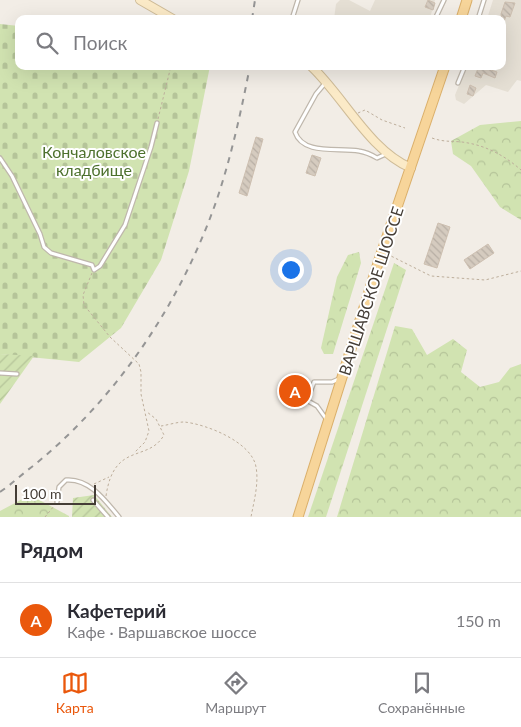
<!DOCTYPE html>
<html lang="ru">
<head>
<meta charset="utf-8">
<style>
	body { margin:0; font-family:Lato,sans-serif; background:#f7f7f7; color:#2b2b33 }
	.scale { position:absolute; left:15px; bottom:12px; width:81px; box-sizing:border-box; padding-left:5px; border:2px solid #443d36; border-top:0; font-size:14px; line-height:18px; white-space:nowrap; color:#443d36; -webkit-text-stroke:4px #fff; paint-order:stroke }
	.you { position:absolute; left:290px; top:269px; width:18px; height:18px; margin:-12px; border:4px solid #fff; border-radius:50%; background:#1a73e8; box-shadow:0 0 0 8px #1a73e833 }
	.badge { display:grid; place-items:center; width:32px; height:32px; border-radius:50%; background:#ea580c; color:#fff; font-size:16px; font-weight:700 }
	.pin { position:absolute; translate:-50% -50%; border:2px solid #fff; box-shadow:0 1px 5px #0006 }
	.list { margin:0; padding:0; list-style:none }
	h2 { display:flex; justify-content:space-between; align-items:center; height:65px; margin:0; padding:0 20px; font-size:21px }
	h2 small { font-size:16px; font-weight:400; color:#7c7c81 }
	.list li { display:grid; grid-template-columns:32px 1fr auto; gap:15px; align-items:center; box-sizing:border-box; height:75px; padding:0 20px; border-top:1px solid #e1e1e2 }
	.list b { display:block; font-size:19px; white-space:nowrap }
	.list p { margin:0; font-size:16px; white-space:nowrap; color:#7c7c81 }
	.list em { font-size:16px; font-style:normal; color:#7c7c81 }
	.icon { flex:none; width:28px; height:28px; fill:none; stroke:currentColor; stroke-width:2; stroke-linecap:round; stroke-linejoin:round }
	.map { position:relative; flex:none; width:521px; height:517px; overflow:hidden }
	.search { position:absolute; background:#fff; box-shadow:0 5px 20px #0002; left:15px; right:15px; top:15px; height:55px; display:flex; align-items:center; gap:12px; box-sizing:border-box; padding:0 18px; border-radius:10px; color:#7c7c81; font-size:19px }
	.sheet { height:140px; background:#fff }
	nav { display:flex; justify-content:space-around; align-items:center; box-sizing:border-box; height:70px; border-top:1px solid #e1e1e2; background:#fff; font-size:14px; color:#7c7c81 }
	nav a { display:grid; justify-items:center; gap:2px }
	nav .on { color:#ea580c }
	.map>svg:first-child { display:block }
	.residential { fill:#e5dfd4 }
	.forest { fill:url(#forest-crowns) }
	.cemetery { fill:url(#cemetery-stones) }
	.garden { fill:url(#garden-furrows) }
	.building { fill:url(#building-back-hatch); stroke:#cdbfb0 }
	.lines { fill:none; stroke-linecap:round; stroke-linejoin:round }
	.lane-casing { stroke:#bfb7ac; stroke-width:5.5 }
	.secondary-casing { stroke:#cfbc98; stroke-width:10 }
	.primary-casing { stroke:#dbb06b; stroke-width:11 }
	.path { stroke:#bdae9b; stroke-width:1; stroke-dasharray:2.5 2.5; stroke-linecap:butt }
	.lane { stroke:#fff; stroke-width:3 }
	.secondary { stroke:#fbeac7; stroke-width:8 }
	.primary { stroke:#f7d59a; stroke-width:9 }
	.rail { stroke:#959595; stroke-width:2; stroke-dasharray:6 6; stroke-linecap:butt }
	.labels { text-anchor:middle; stroke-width:4; stroke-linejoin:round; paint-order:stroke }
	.park-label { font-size:16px; fill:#4d712d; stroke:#fff }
	.street-label { font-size:16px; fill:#443d36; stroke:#fff }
</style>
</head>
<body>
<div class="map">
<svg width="521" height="517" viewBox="0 0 521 517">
	<defs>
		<pattern id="forest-crowns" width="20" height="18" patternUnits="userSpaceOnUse" patternTransform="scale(1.25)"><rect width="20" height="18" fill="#d1e3b1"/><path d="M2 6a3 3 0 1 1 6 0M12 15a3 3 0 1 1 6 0" fill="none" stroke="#b5c499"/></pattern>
		<pattern id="cemetery-stones" width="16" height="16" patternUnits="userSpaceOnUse" patternTransform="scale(1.25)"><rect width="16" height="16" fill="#d1e3b1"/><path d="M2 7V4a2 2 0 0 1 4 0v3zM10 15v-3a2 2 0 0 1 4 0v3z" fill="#b5c499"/></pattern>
		<pattern id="garden-furrows" width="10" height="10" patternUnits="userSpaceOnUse" patternTransform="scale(1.25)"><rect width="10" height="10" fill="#d1e3b1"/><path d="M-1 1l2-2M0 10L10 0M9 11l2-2" fill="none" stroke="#b5c499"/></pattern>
		<pattern id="building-back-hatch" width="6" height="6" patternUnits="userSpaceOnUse" patternTransform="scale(1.25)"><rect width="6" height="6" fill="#d5cbbf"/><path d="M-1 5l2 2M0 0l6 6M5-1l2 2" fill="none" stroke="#b8afa5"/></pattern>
	</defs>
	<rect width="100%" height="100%" fill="#f2ede6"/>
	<g class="residential">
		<path d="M340,0H349L370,11L375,0H435L430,18L427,19H334L336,4Z"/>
		<path d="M493,0H521V81L517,80L508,92L486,85L464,104L456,100L455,95L467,66H502V19H487Z"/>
	</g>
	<g class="forest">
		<path d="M521,121V220L500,207L471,166L453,154L451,141L480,125Z"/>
		<path d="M359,252L361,263L333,354H324L321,348L337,277L348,255Z"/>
		<path d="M394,263L406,270L326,517H308Z"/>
		<path d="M395,326L412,329L427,355L453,339L467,350L461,372L480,387L499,382L510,368L521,364V517H337Z"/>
		<path d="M30,495L69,516V517H0V511Z"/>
	</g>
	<path class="cemetery" d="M0,24L19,26V66H210L189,171L161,260L121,328L79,362L0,354Z"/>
	<g class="garden">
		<path d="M0,354L34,356L0,404Z"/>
		<path d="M94,495L112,517H72L73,498Z"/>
	</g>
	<g class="building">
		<path d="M428,0L435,3L433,10L425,7Z"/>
		<path d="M505,2L515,3L510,17L506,16L503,24L501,14Z"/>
		<path d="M479,66L497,72L495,78L483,73L481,78L475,76Z"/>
		<path d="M470,85L476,88L473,96L467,94Z"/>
		<path d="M256,137L263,139L247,196L239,193Z"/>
		<path d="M312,155L321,158L315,176L306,173Z"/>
		<path d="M438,223L450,227L437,268L424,264Z"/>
		<path d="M488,244L494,253L470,269L464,260Z"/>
		<path d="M295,377L302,379L297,395L290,392Z"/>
	</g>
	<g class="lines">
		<g class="lane-casing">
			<g id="lane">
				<path d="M292,19L298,0"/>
				<path d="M435,19L444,0"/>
				<path d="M478,19L484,0"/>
				<path d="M326,82L316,94L295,132C303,156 339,147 359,151C365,152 372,155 377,158L386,154"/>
				<path d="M458,83L465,66"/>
				<path d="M0,158L12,176L40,234L44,247L51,253L92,265L94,270L100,266L125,225L151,147L157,123"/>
				<path d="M0,373L17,374"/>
				<path d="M327,420L317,406L308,401V398L314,382H332L339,379"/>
				<path d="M93,500L108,517"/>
				<path d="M57,502L59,487L66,480C89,478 105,500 119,517"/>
			</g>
		</g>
		<g class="secondary-casing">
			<g id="secondary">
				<path d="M140,0L173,19"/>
				<path d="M311,66C344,97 369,150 411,168"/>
			</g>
		</g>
		<g class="primary-casing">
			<g id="primary">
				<path d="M461,19L467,0"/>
				<path d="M298,517L379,260L445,66"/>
			</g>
		</g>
		<g class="path">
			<path d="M358,113L365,110L382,120L405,128"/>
			<path d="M158,119L171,66"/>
			<path d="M432,138C443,142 451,141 462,142C485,145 504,155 521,170"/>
			<path d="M387,254L431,276L485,280L521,271"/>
			<path d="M92,273L83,295L84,305L110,337L139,364L141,372V394L149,431L145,442L134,453"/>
			<path d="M161,426C168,425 177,422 184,422C206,424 252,442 256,467C259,483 254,501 251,517"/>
			<path d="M94,484L109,477"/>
			<path d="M106,496C114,441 148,463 164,435L156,419L147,412"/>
			<path d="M45,517L54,506"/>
		</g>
		<use href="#lane" class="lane"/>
		<use href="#secondary" class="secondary"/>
		<use href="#primary" class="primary"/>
		<g class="rail">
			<path d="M252,19L255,0"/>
			<path d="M0,492C12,484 22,474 33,466C117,398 180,304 216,202C231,158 241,112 250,66"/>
		</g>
	</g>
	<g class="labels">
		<g class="park-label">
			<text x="94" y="158">Кончаловское<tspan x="94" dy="18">кладбище</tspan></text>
		</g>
		<g class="street-label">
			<text transform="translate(371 291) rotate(-72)" y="6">ВАРШАВСКОЕ ШОССЕ</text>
		</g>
	</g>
</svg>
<div class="scale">100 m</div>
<div class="you"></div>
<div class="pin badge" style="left:295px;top:391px">A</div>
<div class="search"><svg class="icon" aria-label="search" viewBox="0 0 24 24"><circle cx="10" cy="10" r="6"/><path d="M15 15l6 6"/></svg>Поиск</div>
</div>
<section class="sheet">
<h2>Рядом<small></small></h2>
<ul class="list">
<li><span class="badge">A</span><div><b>Кафетерий</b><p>Кафе · Варшавское шоссе</p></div><em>150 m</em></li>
</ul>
</section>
<nav>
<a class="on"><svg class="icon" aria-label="map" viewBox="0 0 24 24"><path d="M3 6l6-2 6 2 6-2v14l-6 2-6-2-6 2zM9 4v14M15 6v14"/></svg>Карта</a>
<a><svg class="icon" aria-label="directions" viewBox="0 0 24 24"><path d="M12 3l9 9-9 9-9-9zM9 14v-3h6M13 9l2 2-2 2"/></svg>Маршрут</a>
<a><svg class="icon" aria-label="saved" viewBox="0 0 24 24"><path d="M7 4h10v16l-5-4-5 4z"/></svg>Сохранённые</a>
</nav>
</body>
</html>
